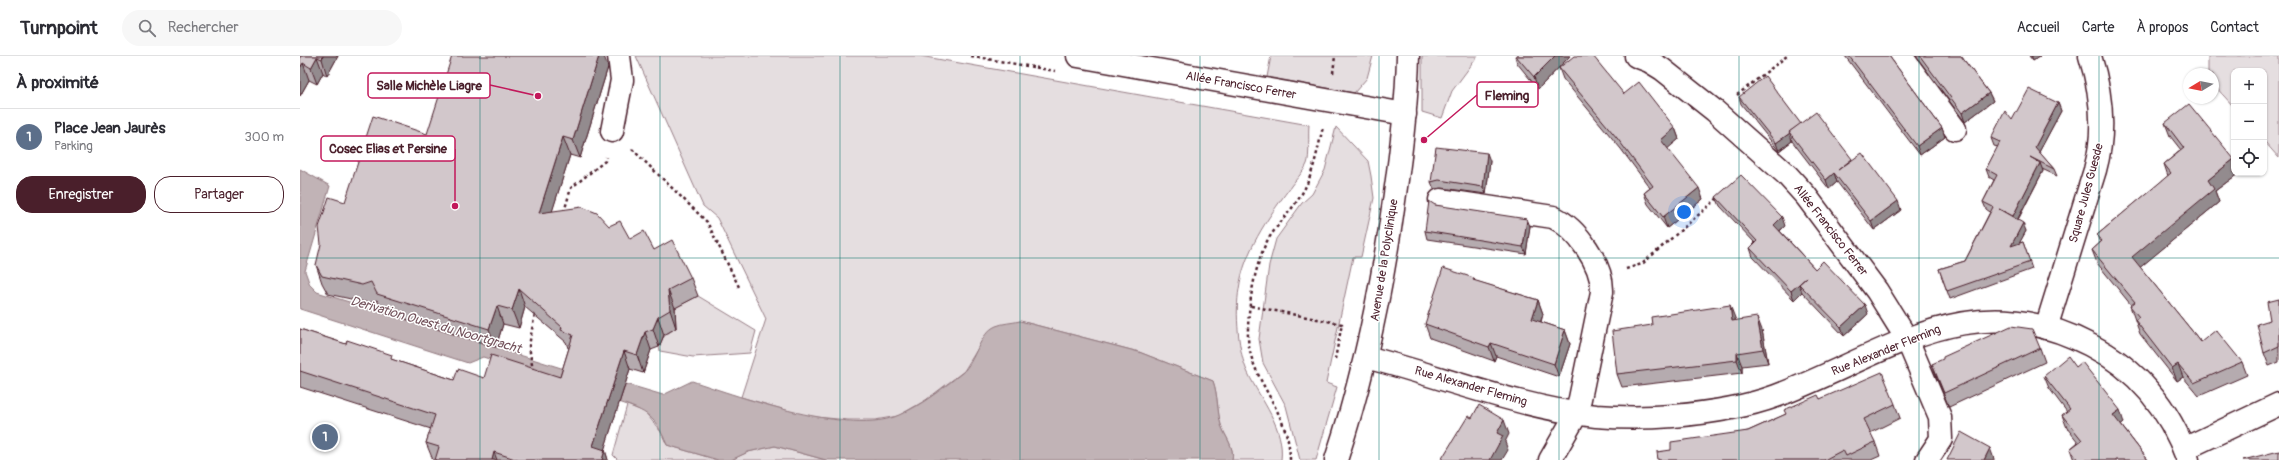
<!DOCTYPE html>
<html lang="fr">
<head>
<meta charset="utf-8">
<style>
	body { margin:0; font-family:Pangolin,sans-serif; background:#f7f7f7; color:#2b2b33 }
	.controls { position:absolute; right:12px; top:12px; display:grid; overflow:hidden; border-radius:8px; box-shadow:0 1px 3px #0004 }
	.controls button { width:36px; height:36px; display:grid; place-items:center; padding:0; border:0; border-bottom:1px solid #e1e1e2; background:#fff; color:#2b2b33; font:20px sans-serif }
	.compass { position:absolute; left:1883px; top:12px; width:36px; height:36px; border-radius:50%; background:#fff; box-shadow:0 1px 3px #0004; rotate:260deg }
	.you { position:absolute; left:1384px; top:156px; width:14px; height:14px; margin:-10px; border:3px solid #fff; border-radius:50%; background:#1a73e8; box-shadow:0 0 0 6px #1a73e833 }
	.badge { display:grid; place-items:center; width:26px; height:26px; border-radius:50%; background:#4a1f2b; color:#fff; font-size:13px; font-weight:700 }
	.pin { position:absolute; translate:-50% -50%; border:2px solid #fff; box-shadow:0 1px 4px #0006 }
	.list { margin:0; padding:0; list-style:none }
	h2 { display:flex; justify-content:space-between; align-items:center; height:52px; margin:0; padding:0 16px; font-size:17px }
	h2 small { font-size:13px; font-weight:400; color:#7c7c81 }
	.list li { display:grid; grid-template-columns:26px 1fr auto; gap:12px; align-items:center; box-sizing:border-box; height:56px; padding:0 16px; border-top:1px solid #e1e1e2 }
	.list b { display:block; font-size:15px; white-space:nowrap }
	.list p { margin:0; font-size:13px; white-space:nowrap; color:#7c7c81 }
	.list em { font-size:13px; font-style:normal; color:#7c7c81 }
	.actions { display:flex; gap:8px; padding:12px 16px }
	.actions a { flex:1; padding:9px 0; border:1px solid #4a1f2b; border-radius:16px; text-align:center; font-size:14px; color:#4a1f2b }
	.actions .main { background:#4a1f2b; color:#fff }
	.icon { flex:none; width:22px; height:22px; fill:none; stroke:currentColor; stroke-width:2; stroke-linecap:round; stroke-linejoin:round }
	.map { position:relative; flex:none; width:1979px; height:404px; overflow:hidden }
	header { display:flex; align-items:center; gap:24px; box-sizing:border-box; height:56px; padding:0 20px; background:#fff; border-bottom:1px solid #e1e1e2 }
	header strong { font-size:19px }
	nav { display:flex; gap:22px; margin-inline-start:auto; font-size:14px }
	.search { width:280px; height:36px; background:#f7f7f7; display:flex; align-items:center; gap:10px; box-sizing:border-box; padding:0 14px; border-radius:22px; color:#7c7c81; font-size:15px }
	main { display:flex }
	aside { flex:1; background:#fff }
	.map>svg:first-child { display:block }
	.green { fill:#e5dee0; stroke:#987e86 }
	.water { fill:#c1b3b6; stroke:#91787e }
	.lines { fill:none; stroke-linecap:round; stroke-linejoin:round }
	.minor-casing { stroke:#4a1f2b; stroke-width:25 }
	.path { stroke:#4a1f2b; stroke-width:2.5; stroke-dasharray:3 3; stroke-linecap:butt }
	.minor { stroke:#fff; stroke-width:22 }
	.wall { fill:#b5abaf; stroke:#4a1f2b }
	.shaded-wall { fill:#938b8e; stroke:#4a1f2b }
	.building { fill:#d2c7cb; stroke:#4a1f2b }
	.grid { fill:none; stroke:#0f766e; stroke-width:1; stroke-opacity:0.55 }
	.labels { text-anchor:middle; stroke-width:3; stroke-linejoin:round; paint-order:stroke }
	.street-label { font-size:12px; fill:#4a1f2b; stroke:#fff }
	.water-label { font-size:13px; font-style:italic; fill:#74535c; stroke:#fff }
	.leader { fill:none; stroke:#c2185b; stroke-width:1.5 }
	.callout-dot { fill:#c2185b; stroke:#fff; stroke-width:1.5 }
	.callout { fill:#fff; stroke:#c2185b; stroke-width:1.5 }
	.callout-label { font-size:13px; text-anchor:middle; font-weight:bold; fill:#4a1f2b }
</style>
</head>
<body>
<header>
<strong>Turnpoint</strong>
<div class="search"><svg class="icon" aria-label="search" viewBox="0 0 24 24"><circle cx="10" cy="10" r="6"/><path d="M15 15l6 6"/></svg>Rechercher</div>
<nav><a>Accueil</a><a>Carte</a><a>À propos</a><a>Contact</a></nav>
</header>
<main>
<aside>
<h2>À proximité<small></small></h2>
<ul class="list">
<li><span class="badge" style="background:#5c6f8a">1</span><div><b>Place Jean Jaurès</b><p>Parking</p></div><em>300 m</em></li>
</ul>
<div class="actions"><a class="main">Enregistrer</a><a>Partager</a></div>
</aside>
<div class="map">
<svg width="1979" height="404" viewBox="0 0 1979 404">
	<rect width="100%" height="100%" fill="#fff"/>
	<filter id="ink" filterUnits="userSpaceOnUse"><feTurbulence type="fractalNoise" baseFrequency=".025" numOctaves="2"/><feDisplacementMap in="SourceGraphic" scale="8" xChannelSelector="R" yChannelSelector="G"/><feConvolveMatrix kernelMatrix="1 2 1 2 8 2 1 2 1" color-interpolation-filters="sRGB"/></filter>
	<g filter="url(#ink)">
		<g class="green">
			<path d="M336,0H620L1009,69C1008,78 1010,101 1007,108C1003,117 994,125 989,133C967,163 944,196 939,233C935,256 938,297 948,317C961,345 985,371 981,404H932C935,391 925,381 921,369C917,355 918,339 913,325L839,296L720,265L686,279L664,315L626,344L598,360L575,364H548L506,360L441,341L466,263L417,162L403,150Z"/>
			<path d="M971,0H1073L1067,22L1054,37L967,21Z"/>
			<path d="M1122,0H1178L1152,35L1142,62L1122,56Z"/>
			<path d="M1908,0H1979V102L1964,85V15H1934V51L1913,28V18H1908Z"/>
			<path d="M1036,71L1068,105L1071,120L1074,142L1061,201H1053L1026,327L1037,331L1016,404H1000L986,350L963,307L959,283L969,209L976,183L1002,147L1012,138L1025,114Z"/>
			<path d="M398,240L456,275L450,297L393,301L360,295C357,285 366,278 373,274L371,254Z"/>
			<path d="M327,349L345,356L361,376L367,389L418,404H318L313,399Z"/>
			<path d="M475,390L526,404H431L448,396Z"/>
		</g>
		<g class="water">
			<path d="M0,113L30,130L5,215L10,229L17,236L274,316L270,329L183,301L168,307L0,253Z"/>
			<path d="M720,265L839,296L913,325C918,339 917,355 921,369C925,381 935,391 932,404H526L475,390L448,396L431,404H418L367,389C355,360 348,356 319,346L326,328L363,339L392,325C441,341 551,381 599,359C622,349 643,332 662,317C676,305 679,277 696,270C703,267 712,267 720,265Z"/>
		</g>
		<g class="lines">
			<g class="minor-casing">
				<g id="minor">
					<path d="M778,0L1105,58"/>
					<path d="M1336,0L1349,5L1362,13L1415,55L1487,119L1506,140L1577,235L1607,283L1640,361L1641,383L1627,404"/>
					<path d="M1601,0L1655,73"/>
					<path d="M312,75L322,24L319,0"/>
					<path d="M1140,144L1253,161C1277,172 1303,209 1302,236L1277,357L1250,404"/>
					<path d="M1746,272L1795,114C1806,75 1802,38 1790,0"/>
					<path d="M1066,301C1140,320 1221,352 1296,360C1321,362 1347,362 1373,360C1408,357 1443,352 1476,340C1586,299 1670,226 1790,289C1839,314 1870,354 1888,404"/>
					<path d="M1884,393L1979,348"/>
					<path d="M1036,404C1064,319 1082,233 1094,145C1101,97 1107,48 1108,0"/>
				</g>
			</g>
			<g class="path">
				<path d="M671,0L755,15"/>
				<path d="M1033,17L1035,0"/>
				<path d="M1437,39L1487,0"/>
				<path d="M332,93L407,166L440,233"/>
				<path d="M264,156L271,132L305,105L306,101"/>
				<path d="M1326,213L1342,208L1419,141"/>
				<path d="M951,250L1042,268L1035,303"/>
				<path d="M233,315L229,290L235,257"/>
				<path d="M990,404C990,355 951,327 948,282C947,255 955,204 969,182C980,165 996,150 1005,132C1014,114 1018,92 1023,71"/>
			</g>
			<use href="#minor" class="minor"/>
		</g>
		<g class="wall">
			<path d="M0,0H38L27,20L23,17L17,28L9,24L0,40Z"/>
			<path d="M1215,0H1270L1238,33L1217,7Z"/>
			<path d="M1545,0H1589L1642,72L1645,81L1620,99Z"/>
			<path d="M1616,0H1661L1689,37L1693,45L1665,66Z"/>
			<path d="M1729,0H1740L1733,5Z"/>
			<path d="M308,11L280,102L270,99L252,155L309,170L330,183L354,194L391,222L398,240L375,252L376,272L364,279L359,291L351,294L343,317L330,313L304,394H305L308,404H133L126,387L131,373L0,331V273L154,324L184,322L260,321L269,292H268L266,286L225,251L219,272L203,268L196,291L84,256L77,244L69,247L28,238L22,227L16,209L45,146L127,78Z"/>
			<path d="M1259,12L1324,38L1375,72L1379,83L1367,92L1403,143L1367,172L1348,148L1344,137L1350,132L1321,93L1263,23Z"/>
			<path d="M1439,41L1501,68L1552,104L1601,154L1574,174L1537,126L1529,133L1492,85L1479,95L1441,48Z"/>
			<path d="M1758,47L1761,55L1739,96L1754,113L1757,120L1742,113L1743,115L1718,164L1726,175L1719,187L1723,186L1732,213L1650,243L1639,213L1665,205L1690,156L1686,153L1683,146L1694,124L1689,121L1686,113L1698,91L1694,90L1691,82L1712,64Z"/>
			<path d="M1865,67L1934,117H1939L1915,135L1919,146L1840,211L1901,286L1942,306L1947,319L1899,340L1883,321L1877,325L1840,278L1830,250L1831,249L1797,207L1792,194L1800,187L1797,179L1868,120L1864,108L1881,94L1870,80Z"/>
			<path d="M1190,105L1186,138L1142,132L1134,133L1131,126Z"/>
			<path d="M1416,141L1485,170L1480,175L1515,213L1568,258L1544,280L1502,236L1494,244L1453,201L1450,192L1455,187L1420,150Z"/>
			<path d="M1135,149L1230,170L1226,198L1127,183L1125,175Z"/>
			<path d="M1174,222L1175,225L1238,244L1243,258L1241,266L1265,274L1270,288L1259,321L1196,300L1194,305L1130,282L1125,268Z"/>
			<path d="M1979,243V306L1969,310L1964,297L1970,264Z"/>
			<path d="M1435,262V264L1462,274L1468,307L1442,310V317L1322,331L1317,318Z"/>
			<path d="M1740,292L1745,306L1649,351L1637,322L1632,308Z"/>
			<path d="M1776,311L1824,367L1821,369L1848,404H1774L1770,393L1778,386L1767,372L1762,359L1767,356L1749,332L1744,320Z"/>
			<path d="M1520,343L1595,348L1600,362L1570,377L1575,386L1580,400L1571,404H1358L1371,394L1448,375Z"/>
		</g>
		<g class="shaded-wall">
			<path d="M23,0H38L27,20L22,3Z"/>
			<path d="M299,0H304L308,11L280,102L273,84Z"/>
			<path d="M1255,0H1270L1238,33L1234,21Z"/>
			<path d="M1731,0H1740L1733,5Z"/>
			<path d="M17,1L23,17L17,28L11,12Z"/>
			<path d="M3,7L9,24L0,40V12Z"/>
			<path d="M1689,37L1693,45L1665,66L1662,57Z"/>
			<path d="M1758,47L1761,55L1738,98L1735,91Z"/>
			<path d="M1375,72L1379,83L1365,95L1361,84Z"/>
			<path d="M1642,72L1645,81L1620,99L1617,90Z"/>
			<path d="M1490,77L1492,85L1479,95L1476,87Z"/>
			<path d="M263,81L270,99L246,175L239,157Z"/>
			<path d="M1187,97L1190,105L1186,138L1183,131Z"/>
			<path d="M1934,103V117H1939L1915,135L1919,146L1837,214L1832,201L1908,124Z"/>
			<path d="M1740,107L1743,115L1715,168L1713,160Z"/>
			<path d="M1534,117L1537,126L1529,133L1526,124Z"/>
			<path d="M1399,132L1403,143L1367,172L1363,161Z"/>
			<path d="M1598,145L1601,154L1574,174L1571,165Z"/>
			<path d="M1482,161L1485,170L1477,177L1474,169Z"/>
			<path d="M1227,163L1230,170L1226,198L1223,191Z"/>
			<path d="M1723,167L1726,175L1714,197L1711,190Z"/>
			<path d="M1507,221L1499,228L1502,236L1494,244L1491,235Z"/>
			<path d="M219,233L225,251L219,272L212,254Z"/>
			<path d="M368,234L375,252L376,272L370,254Z"/>
			<path d="M1238,244L1243,258L1237,277L1232,263Z"/>
			<path d="M1430,249L1435,262L1437,278L1432,265Z"/>
			<path d="M1565,249L1568,258L1544,280L1541,271Z"/>
			<path d="M197,250L203,268L196,291L189,273Z"/>
			<path d="M358,261L364,279L359,291L353,273Z"/>
			<path d="M1457,261L1462,274L1468,307L1463,293Z"/>
			<path d="M1265,274L1270,288L1259,321L1254,308Z"/>
			<path d="M345,276L351,294L343,317L337,299Z"/>
			<path d="M1191,287L1196,300L1194,305L1189,291Z"/>
			<path d="M324,295L330,313L301,404L293,390Z"/>
			<path d="M1437,297L1442,310V317L1437,304Z"/>
			<path d="M1878,308L1883,321L1877,325L1872,312Z"/>
			<path d="M1820,354L1824,367L1818,372L1813,359Z"/>
			<path d="M1204,364L1209,378L1205,386L1208,394L1202,404H1190L1197,377Z"/>
			<path d="M1690,392L1694,403V404H1684Z"/>
			<path d="M305,394L308,404H302Z"/>
			<path d="M194,396L197,404H192Z"/>
		</g>
		<g class="building">
			<path d="M0,0H23L22,3L17,1L11,12L3,7L0,12Z"/>
			<path d="M152,0H299L273,84L263,81L239,157L282,151L297,157L309,170L320,165L330,183L344,175L354,194L372,184L391,222L368,234L370,254L358,261L353,273L345,276L337,299L324,295L293,390L305,394L302,404H218L194,396L192,404H135L139,391L126,387L135,359L0,315V273L46,288L47,284L92,299L91,303L154,324L158,313L184,322L191,299L260,321L273,279L261,274L262,271L219,233L212,254L197,250L189,273L77,238L71,226L62,229L22,220L16,209L21,188L19,171L29,141L45,146L73,60L127,78Z"/>
			<path d="M1216,0H1255L1234,21Z"/>
			<path d="M1274,0H1293L1324,38L1339,26L1375,72L1361,84L1399,132L1363,161L1344,137L1353,130L1317,82L1259,12Z"/>
			<path d="M1549,0H1589L1642,72L1617,90Z"/>
			<path d="M1620,0H1661L1689,37L1662,57Z"/>
			<path d="M1465,20L1501,68L1489,76L1490,77L1476,87L1439,41Z"/>
			<path d="M1729,33L1758,47L1735,91L1754,113L1730,101L1740,107L1713,160L1699,153L1723,167L1711,190L1723,186L1730,206L1647,235L1639,213L1665,205L1693,151L1683,146L1697,119L1686,113L1700,86L1691,82L1705,55L1712,64Z"/>
			<path d="M1889,48L1934,103L1908,124L1914,133L1832,201L1901,286L1916,274L1942,306L1894,327L1878,308L1872,312L1835,264L1839,261L1830,250L1835,246L1792,194L1802,185L1797,179L1871,117L1864,108L1884,92L1865,67Z"/>
			<path d="M1516,56L1552,103L1538,114L1562,97L1598,145L1571,165L1534,117L1526,124L1489,76Z"/>
			<path d="M1136,91L1187,97L1183,131L1139,124L1131,126Z"/>
			<path d="M1441,119L1482,161L1474,169L1515,213L1523,205L1565,249L1541,271L1499,228L1507,221L1491,235L1450,192L1457,185L1416,141Z"/>
			<path d="M1129,145L1135,149L1227,163L1223,191L1125,175Z"/>
			<path d="M1143,212L1174,222L1173,224L1238,244L1232,263L1265,274L1254,308L1191,287L1189,291L1125,268Z"/>
			<path d="M1979,243V290L1964,297L1957,268L1970,264L1967,246Z"/>
			<path d="M1430,249L1432,265L1457,261L1463,293L1437,297V304L1317,318L1312,275L1352,269L1351,261Z"/>
			<path d="M1711,270L1732,273L1740,292L1644,337L1632,308L1643,303V301Z"/>
			<path d="M1768,300L1776,311L1782,306L1820,354L1813,359L1848,404H1778L1770,393L1782,384L1762,359L1770,353L1744,320Z"/>
			<path d="M1582,316L1595,348L1564,363L1575,386L1546,400L1543,394L1524,404H1358L1357,396L1371,394V386L1448,375L1486,358L1484,354L1518,339L1520,343Z"/>
			<path d="M1179,349L1204,364L1197,377L1203,380L1190,404H1141L1168,360L1172,362Z"/>
			<path d="M1661,376L1690,392L1684,404H1647Z"/>
			<path d="M1979,395V404H1943Z"/>
		</g>
	</g>
	<path class="grid" d="M180,0V404M360,0V404M540,0V404M720,0V404M900,0V404M1079,0V404M1259,0V404M1439,0V404M1619,0V404M1799,0V404M0,202H1979"/>
	<g class="labels">
		<g class="street-label">
			<text transform="translate(941 29) rotate(10)" y="4">Allée Francisco Ferrer</text>
			<text transform="translate(1786 137) rotate(-75)" y="4">Square Jules Guesde</text>
			<text transform="translate(1531 174) rotate(52)" y="4">Allée Francisco Ferrer</text>
			<text transform="translate(1084 204) rotate(-81)" y="4">Avenue de la Polyclinique</text>
			<text transform="translate(1586 294) rotate(-22)" y="4">Rue Alexander Fleming</text>
			<text transform="translate(1171 330) rotate(16)" y="4">Rue Alexander Fleming</text>
		</g>
		<g class="water-label">
			<text transform="translate(136 268) rotate(16)" y="5">Derivation Ouest du Noortgracht</text>
		</g>
	</g>
	<path class="leader" d="M238 40L190 29M1124 84L1177 39M155 150L155 93"/>
	<g class="callout-dot">
		<circle cx="238" cy="40" r="4"/>
		<circle cx="1124" cy="84" r="4"/>
		<circle cx="155" cy="150" r="4"/>
	</g>
	<g class="callout">
		<rect x="68" y="17" width="122" height="25" rx="4"/>
		<rect x="1177" y="26" width="61" height="25" rx="4"/>
		<rect x="21" y="80" width="134" height="25" rx="4"/>
	</g>
	<g class="callout-label">
		<text x="129" y="34">Salle Michèle Liagre</text>
		<text x="1207" y="44">Fleming</text>
		<text x="88" y="97">Cosec Elias et Persine</text>
	</g>
</svg>
<div class="controls">
<button>+</button>
<button>−</button>
<button><svg class="icon" aria-label="locate" viewBox="0 0 24 24"><circle cx="12" cy="12" r="6"/><path d="M12 2v4M12 18v4M2 12h4M18 12h4"/></svg></button>
</div>
<svg class="compass" viewBox="-18 -18 36 36"><path d="M0-13l5 13h-10z" fill="#e53935"/><path d="M0 13l5-13h-10z" fill="#7c7c81"/></svg>
<div class="you"></div>
<div class="pin badge" style="left:25px;top:381px;background:#5c6f8a">1</div>
</div>
</main>
</body>
</html>
